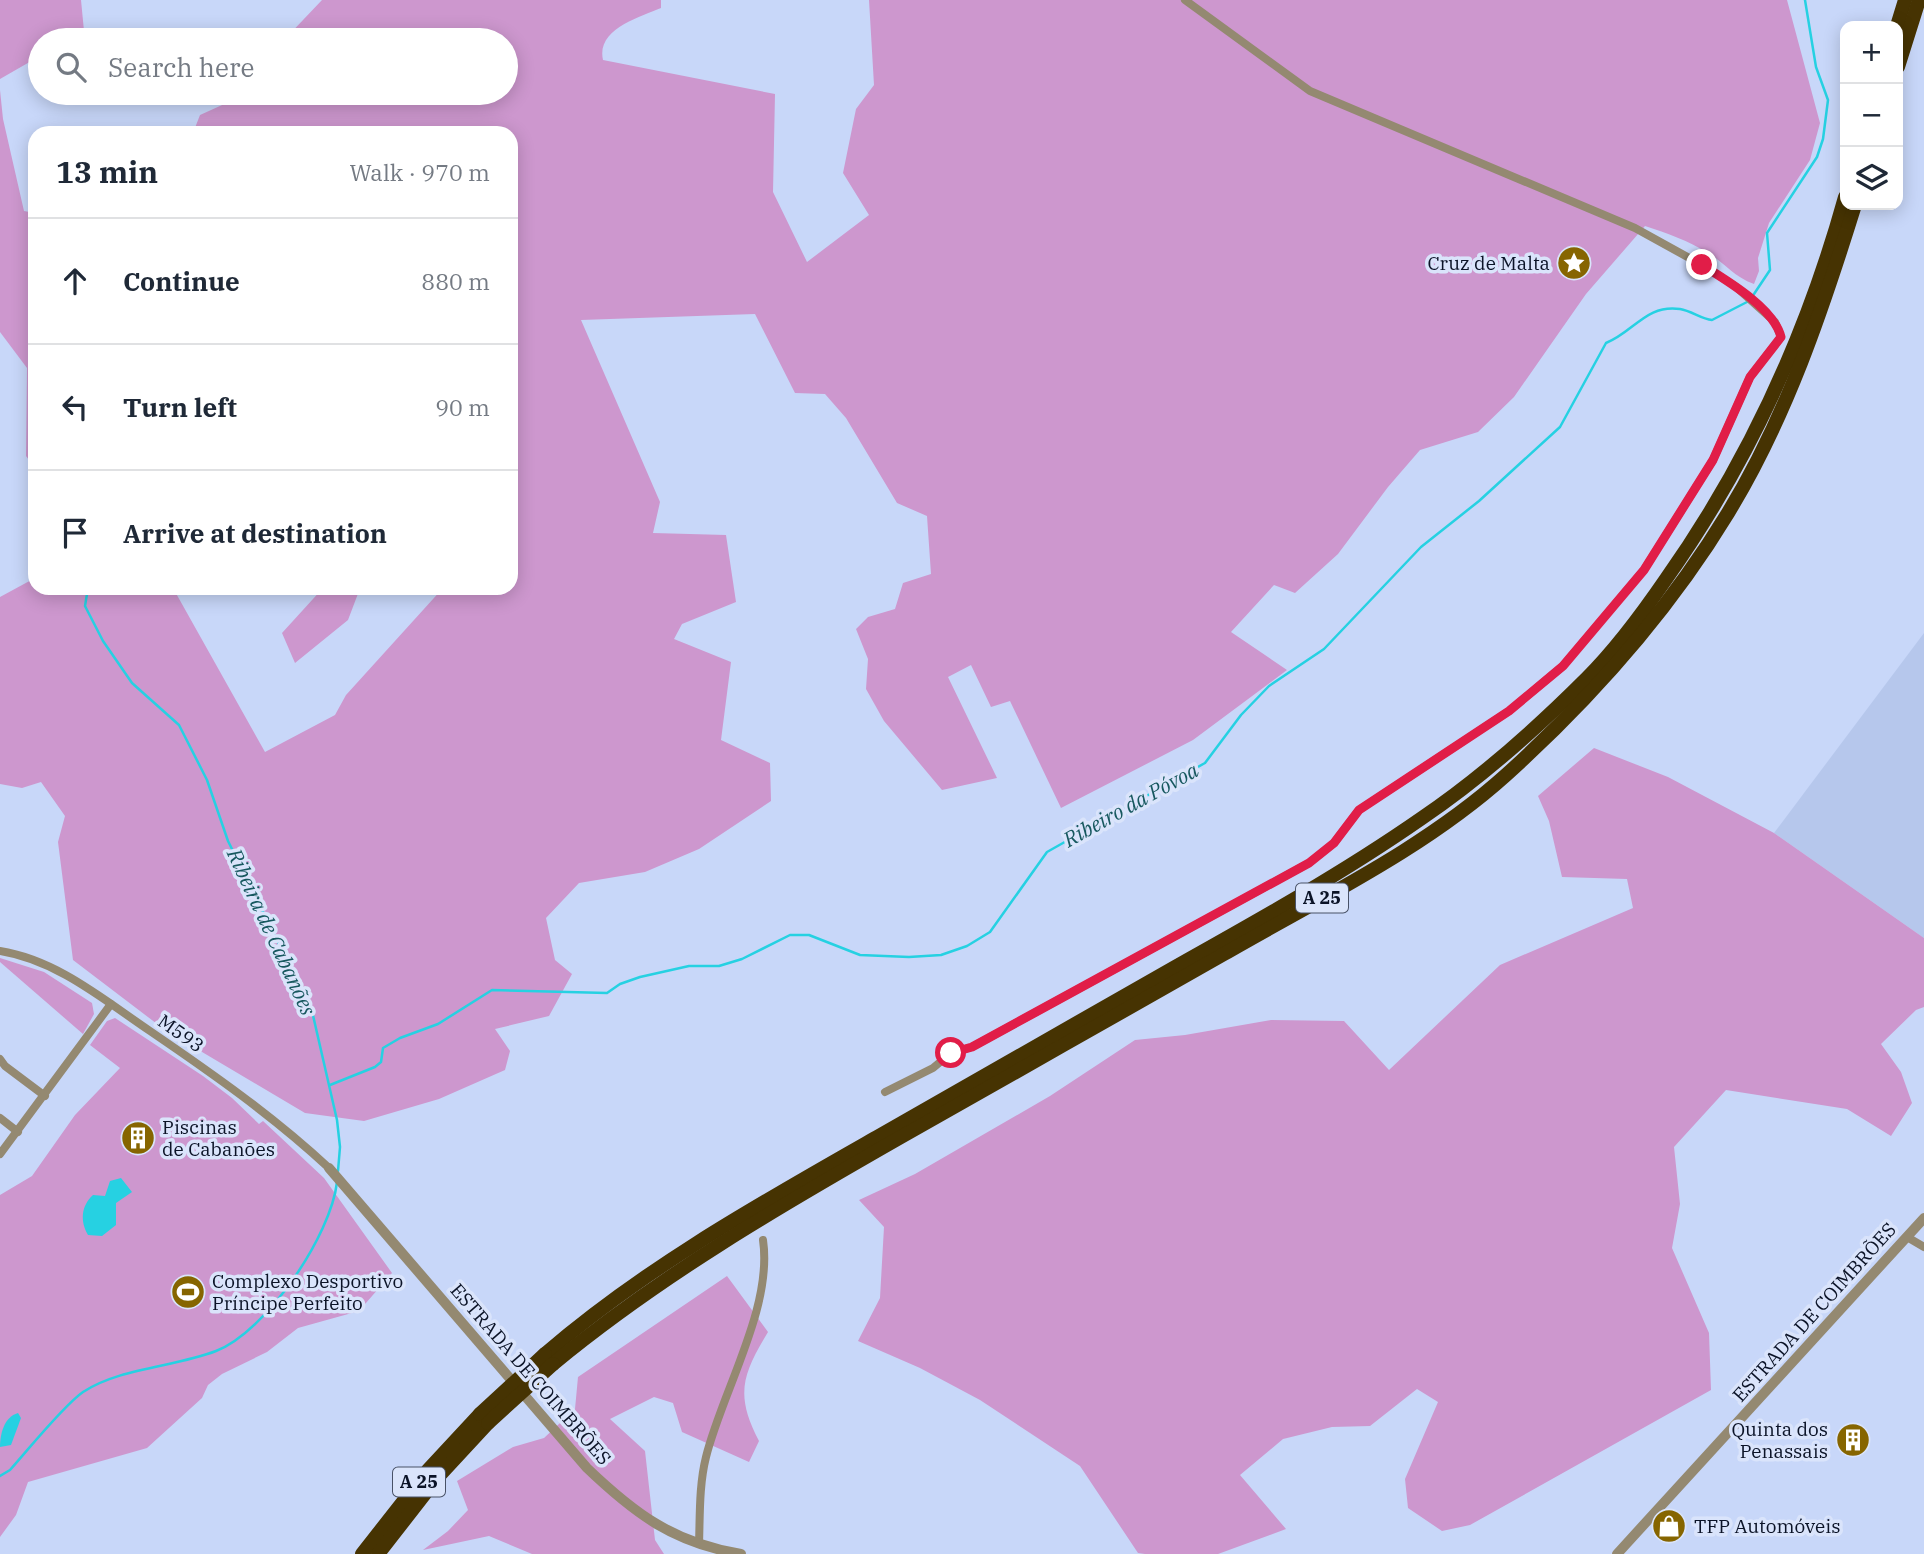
<!DOCTYPE html>
<html lang="en">
<head>
<meta charset="utf-8">
<style>
	body { margin:0; font-family:"IBM Plex Serif",serif; background:#f6f6f7; color:#1f2937 }
	.controls { position:absolute; right:21px; top:21px; display:grid; overflow:hidden; border-radius:14px; box-shadow:0 4px 18px #0003 }
	.controls button { width:63px; height:63px; display:grid; place-items:center; padding:0; border:0; border-bottom:2px solid #e0e1e3; background:#fff; color:#1f2937; font:35px sans-serif }
	.stop { position:absolute; width:21px; height:21px; margin:-16px; border:5px solid #e11d48; border-radius:50%; background:#fff }
	.stop.end { background:#e11d48; border-color:#fff; box-shadow:0 2px 7px #0008 }
	.list { margin:0; padding:0; list-style:none }
	h2 { display:flex; justify-content:space-between; align-items:center; height:91px; margin:0; padding:0 28px; font-size:30px }
	h2 small { font-size:23px; font-weight:400; color:#747a83 }
	.list li { display:grid; grid-template-columns:46px 1fr auto; gap:21px; align-items:center; box-sizing:border-box; height:126px; padding:0 28px; border-top:2px solid #e0e1e3 }
	.list b { display:block; font-size:26px; white-space:nowrap }
	.list em { font-size:23px; font-style:normal; color:#747a83 }
	.icon { flex:none; width:38px; height:38px; fill:none; stroke:currentColor; stroke-width:2; stroke-linecap:round; stroke-linejoin:round }
	.map { position:relative; flex:none; width:1924px; height:1554px; overflow:hidden }
	.search { position:absolute; background:#fff; box-shadow:0 4px 18px #0003; left:28px; top:28px; width:490px; height:77px; display:flex; align-items:center; gap:18px; box-sizing:border-box; padding:0 24px; border-radius:38px; color:#747a83; font-size:26px }
	.panel { position:absolute; background:#fff; box-shadow:0 4px 18px #0003; left:28px; top:126px; width:490px; height:469px; border-radius:21px }
	.map>svg:first-child { display:block }
	.built { fill:#b6c7ec }
	.green { fill:#cd97ce }
	.water { fill:#26d1e2 }
	.lines { fill:none; stroke-linecap:round; stroke-linejoin:round }
	.stream { stroke:#26d1e2; stroke-width:2.5 }
	.minor { stroke:#948971; stroke-width:8 }
	.tertiary { stroke:#948971; stroke-width:10 }
	.motorway { stroke:#463302; stroke-width:14 }
	.motorway-bridge { stroke:#463302; stroke-width:14 }
	.route { stroke:#e11d48; stroke-width:9 }
	.labels { text-anchor:middle; stroke-width:7; stroke-linejoin:round; paint-order:stroke }
	.shield { fill:#dae4fb; stroke:#495267; stroke-width:2 }
	.shield-label { font-size:18px; font-weight:bold; fill:#0b1327 }
	.poi-label { font-size:19px; fill:#0b1327; stroke:#dae4fb; text-anchor:start }
	.street-label { font-size:19px; fill:#0b1327; stroke:#dae4fb }
	.water-label { font-size:21px; font-style:italic; fill:#17585f; stroke:#dae4fb }
</style>
</head>
<body>
<div class="map">
<svg width="1924" height="1554" viewBox="0 0 1924 1554">
	<rect width="100%" height="100%" fill="#c8d7f9"/>
	<path class="built" d="M1924,633V938L1774,833Z"/>
	<g class="green">
		<path d="M0,0H81L84,31L68,40H40V56L0,79Z"/>
		<path d="M322,0H661V8C640,17 596,29 603,60L775,94L773,192L807,262L869,215L843,173L856,109L874,85L869,0H1787L1820,123L1810,160L1769,223L1758,258L1759,271L1754,284C1734,277 1725,263 1708,253C1689,241 1667,233 1645,226L1586,294L1514,397L1478,432L1420,450L1388,487L1338,554L1295,593L1274,585L1231,632L1287,670L1193,740L1061,808L1010,701L991,707L971,665L948,677L997,778L942,790L884,721L866,689L868,659L856,629L868,617L895,609L903,583L931,574L927,516L897,503L846,418L825,394L795,393L755,314L581,320L660,502L653,533L726,535L736,602L682,624L674,639L731,662L721,740L770,763L771,801L699,849L645,872L579,883L546,918L555,960L572,974L549,1016L495,1029L510,1051L505,1070L439,1099L364,1121L305,1113L165,1030L73,960L58,842L65,816L41,782L22,788L0,784V597L35,578V588H173L265,752L335,715L346,695L443,588H511V133H193L200,115L231,101L238,93H506V40H284Z"/>
		<path d="M0,90L3,119L24,211L35,213V468L26,456L27,368L0,332Z"/>
		<path d="M323,588H372L359,591L348,620L295,663L282,633Z"/>
		<path d="M1594,748L1668,777L1774,833L1924,938V1007L1916,1010L1881,1044L1901,1072L1912,1103L1891,1136L1847,1109L1726,1090L1674,1147L1680,1204L1672,1248L1709,1333L1711,1390L1470,1525L1442,1531L1408,1508L1405,1479L1438,1402L1417,1389L1370,1426L1332,1427L1283,1439L1240,1475L1286,1529L1218,1554H1145L1138,1553L1080,1466L980,1400L920,1368L858,1341L880,1298L884,1227L859,1200L915,1174L1050,1096L1135,1040L1185,1035L1271,1020L1344,1021L1389,1070L1500,965L1633,908L1627,879L1562,877L1549,821L1538,796Z"/>
		<path d="M0,958L44,972L92,1003L94,1014L83,1034L0,962Z"/>
		<path d="M115,1018L203,1076L232,1098L259,1124L263,1121L324,1178L392,1273L359,1311L298,1328L267,1352L222,1374L208,1385L202,1398L147,1448L28,1482L16,1515L0,1537V1195L32,1176L75,1115L120,1068L90,1045L107,1021Z"/>
		<path d="M727,1276L768,1332C742,1375 735,1395 759,1441L749,1462L682,1432L673,1403L654,1397L610,1419L645,1451L655,1540L664,1554H532L489,1536L423,1550L448,1531L468,1510L457,1481L513,1447L544,1438L575,1409L578,1377Z"/>
	</g>
	<g class="water">
		<path d="M121,1178L132,1192L116,1203V1225L102,1236L88,1235C80,1221 81,1206 93,1195L105,1196L110,1181Z"/>
		<path d="M18,1413L21,1418L11,1445L0,1447C0,1434 4,1417 18,1413Z"/>
	</g>
	<g class="lines">
		<g class="stream">
			<path d="M1752,297L1770,270L1767,233L1817,157L1823,139L1828,100L1816,67L1805,0"/>
			<path d="M88,588L85,606L103,641L132,683L179,725L207,780L228,841L312,1011L337,1120L340,1147L338,1171"/>
			<path d="M330,1085L375,1067L381,1062L383,1048L400,1038L438,1024L492,990L607,993L620,984L640,977L689,966H719L742,959L790,935H809L860,955L909,957L941,955L967,946L990,932L1047,852L1205,763L1241,715L1269,686L1324,649L1421,547L1479,501L1560,427L1606,343C1634,332 1646,304 1680,309C1692,311 1701,319 1712,320L1747,302"/>
			<path d="M0,1476L10,1470C28,1450 63,1406 83,1392C119,1368 175,1367 216,1351C267,1331 331,1235 337,1182"/>
		</g>
		<g class="minor">
			<path d="M0,951C57,960 104,1000 150,1031C213,1074 273,1116 329,1168"/>
			<path d="M0,1059L5,1066L45,1096"/>
			<path d="M885,1092L933,1068L951,1053L972,1047L1309,863L1334,843L1359,810L1509,711L1563,666L1644,570L1713,460L1750,377L1781,337L1775,322L1735,286L1702,265L1635,228L1310,91L1185,0"/>
			<path d="M0,1118L18,1132"/>
			<path d="M0,1154L111,1004"/>
			<path d="M1907,1237L1924,1247"/>
			<path d="M699,1544C700,1515 699,1485 706,1457C722,1392 773,1308 763,1240"/>
		</g>
		<g class="tertiary">
			<path d="M329,1168L587,1468C635,1514 674,1543 741,1554"/>
			<path d="M1617,1554L1924,1218"/>
		</g>
		<g class="motorway">
			<path d="M1897,26L1905,0"/>
			<path d="M1898,67L1919,0"/>
			<path d="M545,1354C646,1267 761,1203 877,1137C976,1081 1075,1024 1175,967C1259,920 1343,873 1422,818C1481,778 1537,728 1587,678C1617,648 1642,614 1666,579C1748,463 1807,334 1845,197"/>
			<path d="M553,1364C661,1275 780,1206 901,1137C1009,1076 1116,1015 1224,954C1319,899 1424,849 1506,775C1590,699 1669,610 1728,513C1786,418 1822,311 1855,205"/>
			<path d="M362,1554L428,1470L480,1414"/>
			<path d="M378,1554L438,1477L488,1423"/>
		</g>
		<g class="motorway-bridge">
			<path d="M480,1414L545,1354"/>
			<path d="M488,1423L553,1364"/>
		</g>
	</g>
	<g class="lines">
		<path class="route" d="M951,1053L972,1047L1309,863L1334,843L1359,810L1509,711L1563,666L1644,570L1713,460L1750,377L1781,337C1774,308 1726,280 1702,265"/>
	</g>
	<defs>
		<g id="sight-disc" transform="scale(1.75)"><circle r="9.5" fill="#866500" stroke="#dae4fb"/><path d="M0-6L1.8-2.2L6-1.7L2.9 1.2L3.7 5.4L0 3.3L-3.7 5.4L-2.9 1.2L-6-1.7L-1.8-2.2Z" fill="#fff"/></g>
		<g id="building-disc" transform="scale(1.75)"><circle r="9.5" fill="#866500" stroke="#dae4fb"/><path d="M-4-6H4V6H1V3H-1V6H-4ZM-2.5-4.3h1.7v1.8h-1.7ZM.8-4.3h1.7v1.8H.8ZM-2.5-1h1.7V.8h-1.7ZM.8-1h1.7V.8H.8Z" fill="#fff"/></g>
		<g id="stadium-disc" transform="scale(1.75)"><circle r="9.5" fill="#866500" stroke="#dae4fb"/><path d="M0-5a6.5 5 0 1 0 0 10a6.5 5 0 1 0 0-10ZM-3.5-1.8h7v3.6h-7Z" fill="#fff"/></g>
		<g id="shop-disc" transform="scale(1.75)"><circle r="9.5" fill="#866500" stroke="#dae4fb"/><path d="M-5-2.5h2.3a2.7 3.5 0 0 1 5.4 0H5L5.5 6h-11ZM-1.5-2.5h3a1.5 2.3 0 0 0-3 0Z" fill="#fff"/></g>
	</defs>
	<g fill-rule="evenodd">
		<use href="#sight-disc" x="1574" y="263"/>
		<use href="#building-disc" x="138" y="1138"/>
		<use href="#stadium-disc" x="188" y="1292"/>
		<use href="#building-disc" x="1853" y="1440"/>
		<use href="#shop-disc" x="1669" y="1526"/>
	</g>
	<g class="labels">
		<g class="shield">
			<rect x="1296" y="883.5" width="52" height="29" rx="5"/>
			<rect x="393" y="1467.5" width="52" height="29" rx="5"/>
		</g>
		<g class="shield-label">
			<text x="1322" y="904">A 25</text>
			<text x="419" y="1488">A 25</text>
		</g>
		<g class="poi-label">
			<text x="1550" y="270" text-anchor="end">Cruz de Malta</text>
			<text x="162" y="1134">Piscinas<tspan x="162" dy="22">de Cabanões</tspan></text>
			<text x="212" y="1288">Complexo Desportivo<tspan x="212" dy="22">Príncipe Perfeito</tspan></text>
			<text x="1828" y="1436" text-anchor="end">Quinta dos<tspan x="1828" dy="22">Penassais</tspan></text>
			<text x="1694" y="1533">TFP Automóveis</text>
		</g>
		<g class="street-label">
			<text transform="translate(181 1033) rotate(35)" y="7">M593</text>
			<text transform="translate(1814 1312) rotate(-48)" y="7">ESTRADA DE COIMBRÕES</text>
			<text transform="translate(531 1374) rotate(49)" y="7">ESTRADA DE COIMBRÕES</text>
		</g>
		<g class="water-label">
			<text transform="translate(1131 805) rotate(-29)" y="7">Ribeiro da Póvoa</text>
			<text transform="translate(271 932) rotate(65)" y="7">Ribeira de Cabanões</text>
		</g>
	</g>
</svg>
<div class="controls">
<button>+</button>
<button>−</button>
<button><svg class="icon" aria-label="layers" viewBox="0 0 24 24"><path d="M12 4l9 5-9 5-9-5zM3 14l9 5 9-5"/></svg></button>
</div>
<div class="stop" style="left:951px;top:1053px"></div>
<div class="stop end" style="left:1702px;top:265px"></div>
<div class="search"><svg class="icon" aria-label="search" viewBox="0 0 24 24"><circle cx="10" cy="10" r="6"/><path d="M15 15l6 6"/></svg>Search here</div>
<section class="panel">
<h2>13 min<small>Walk · 970 m</small></h2>
<ul class="list">
<li><svg class="icon" aria-label="ahead" viewBox="0 0 24 24"><path d="M12 20V5M6 11l6-6 6 6"/></svg><div><b>Continue</b></div><em>880 m</em></li>
<li><svg class="icon" aria-label="left" viewBox="0 0 24 24"><path d="M17 20v-9H6M10 6l-5 5 5 5"/></svg><div><b>Turn left</b></div><em>90 m</em></li>
<li><svg class="icon" aria-label="arrive" viewBox="0 0 24 24"><path d="M6 21V4h12l-3 4 3 4H6"/></svg><div><b>Arrive at destination</b></div></li>
</ul>
</section>
</div>
</body>
</html>
